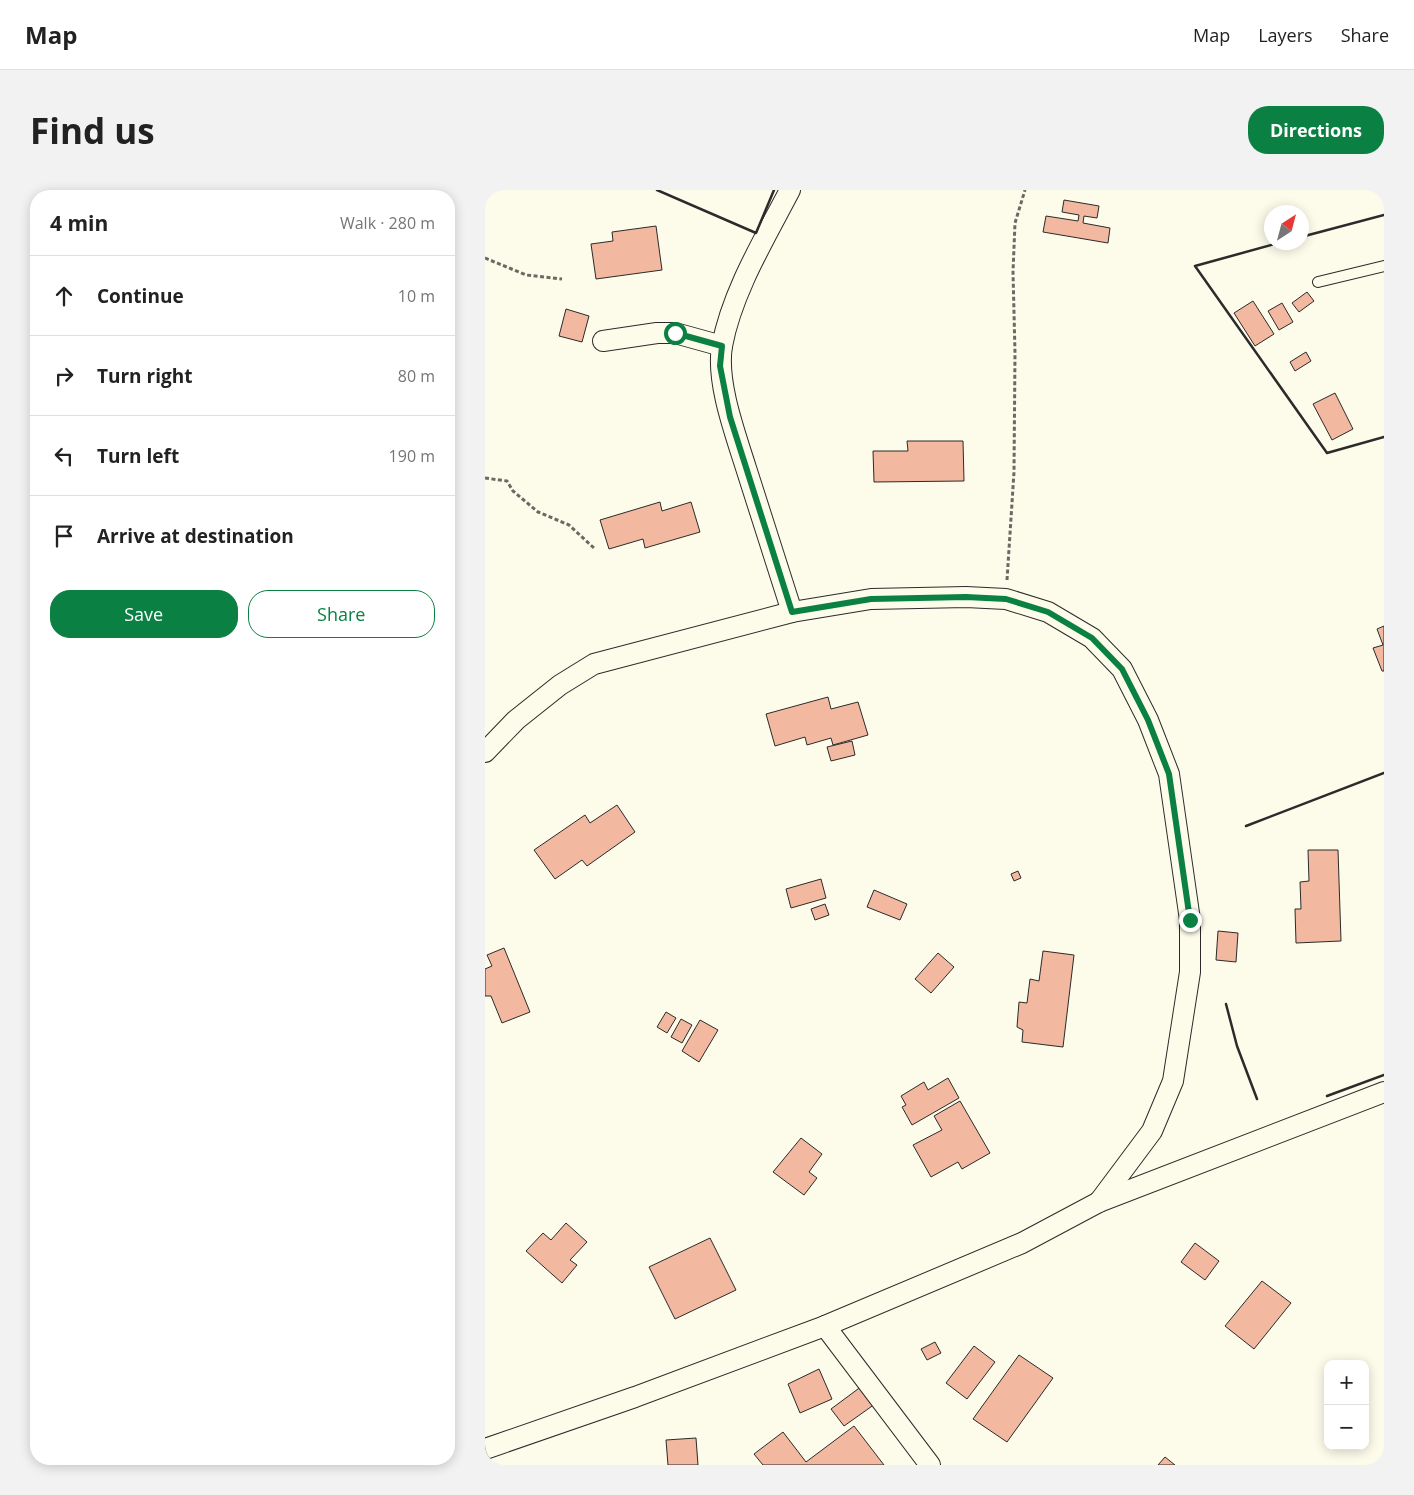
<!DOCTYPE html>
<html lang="en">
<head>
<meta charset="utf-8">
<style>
	body { margin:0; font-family:"Open Sans",sans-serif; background:#f2f2f2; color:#222 }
	.controls { position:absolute; right:15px; bottom:15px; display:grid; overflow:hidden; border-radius:10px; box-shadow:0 2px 12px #0003 }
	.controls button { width:45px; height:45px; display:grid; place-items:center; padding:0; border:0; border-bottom:1px solid #e0e0e0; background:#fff; color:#222; font:25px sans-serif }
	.compass { position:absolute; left:779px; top:15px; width:45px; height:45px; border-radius:50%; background:#fff; box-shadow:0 2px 12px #0003; rotate:36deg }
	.stop { position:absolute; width:15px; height:15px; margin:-11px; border:4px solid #0b8043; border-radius:50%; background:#fff }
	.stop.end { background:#0b8043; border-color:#fff; box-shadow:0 1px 5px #0008 }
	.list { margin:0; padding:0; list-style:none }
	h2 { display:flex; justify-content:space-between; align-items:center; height:65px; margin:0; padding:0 20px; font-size:21px }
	h2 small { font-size:16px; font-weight:400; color:#767676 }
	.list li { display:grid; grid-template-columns:32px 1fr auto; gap:15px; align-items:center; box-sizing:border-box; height:80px; padding:0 20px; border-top:1px solid #e0e0e0 }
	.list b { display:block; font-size:19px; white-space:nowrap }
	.list em { font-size:16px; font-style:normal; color:#767676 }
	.actions { display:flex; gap:10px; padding:15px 20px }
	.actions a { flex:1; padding:11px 0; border:1px solid #0b8043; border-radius:20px; text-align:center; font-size:18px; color:#0b8043 }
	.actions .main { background:#0b8043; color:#fff }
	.icon { flex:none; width:28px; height:28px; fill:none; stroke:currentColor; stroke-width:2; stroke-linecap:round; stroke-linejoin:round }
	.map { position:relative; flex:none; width:899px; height:1275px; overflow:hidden; border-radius:20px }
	header { display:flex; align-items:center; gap:30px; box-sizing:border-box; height:70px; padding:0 25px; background:#fff; border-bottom:1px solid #e0e0e0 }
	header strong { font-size:24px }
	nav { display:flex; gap:28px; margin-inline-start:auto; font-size:18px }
	.intro { display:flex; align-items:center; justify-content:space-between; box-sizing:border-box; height:120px; padding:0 30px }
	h1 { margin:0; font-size:35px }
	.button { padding:12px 22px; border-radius:20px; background:#0b8043; color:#fff; font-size:18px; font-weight:700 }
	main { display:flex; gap:30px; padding:0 30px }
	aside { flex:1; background:#fff; border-radius:20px; box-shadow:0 2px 12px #0003 }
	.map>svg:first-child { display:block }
	.building { fill:#f2b8a0; stroke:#2b2b2b }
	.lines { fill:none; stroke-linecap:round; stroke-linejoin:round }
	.lane-casing { stroke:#2b2b2b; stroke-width:12 }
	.street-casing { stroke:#2b2b2b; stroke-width:22 }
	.path { stroke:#6a6964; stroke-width:3; stroke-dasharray:4 2.5; stroke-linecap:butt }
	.lane { stroke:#fdfbea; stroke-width:10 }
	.street { stroke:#fdfbea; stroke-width:20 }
	.wall { stroke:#2b2b2b; stroke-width:2.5 }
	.route { stroke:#0b8043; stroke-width:6 }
</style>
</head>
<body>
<header>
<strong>Map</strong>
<nav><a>Map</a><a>Layers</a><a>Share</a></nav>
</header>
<div class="intro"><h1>Find us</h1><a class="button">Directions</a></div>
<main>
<aside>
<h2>4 min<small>Walk · 280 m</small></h2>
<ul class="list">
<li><svg class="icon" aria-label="ahead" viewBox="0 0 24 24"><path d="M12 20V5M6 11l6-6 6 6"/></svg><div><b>Continue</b></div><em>10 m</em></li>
<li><svg class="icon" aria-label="right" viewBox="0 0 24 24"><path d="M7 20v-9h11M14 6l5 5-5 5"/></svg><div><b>Turn right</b></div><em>80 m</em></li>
<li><svg class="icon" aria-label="left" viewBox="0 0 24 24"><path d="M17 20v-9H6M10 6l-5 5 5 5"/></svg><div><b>Turn left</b></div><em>190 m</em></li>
<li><svg class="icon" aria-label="arrive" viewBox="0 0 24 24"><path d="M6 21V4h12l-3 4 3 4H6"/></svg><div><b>Arrive at destination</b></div></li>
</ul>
<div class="actions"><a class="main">Save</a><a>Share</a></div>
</aside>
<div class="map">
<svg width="899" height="1275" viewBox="0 0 899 1275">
	<rect width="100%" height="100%" fill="#fdfbea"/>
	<g class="building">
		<path d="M579,10L614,16L612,28L599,26L598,33L625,38L623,53L558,42L561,26L593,31L594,25L577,22Z"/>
		<path d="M171,36L177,80L111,89L106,54L128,51L127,42Z"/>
		<path d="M822,102L829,111L814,122L807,113Z"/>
		<path d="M768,111L789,144L770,156L749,123Z"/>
		<path d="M797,113L808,132L794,140L783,121Z"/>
		<path d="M81,119L104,126L97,152L74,146Z"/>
		<path d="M821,162L826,171L810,181L805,172Z"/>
		<path d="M850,203L868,239L847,250L828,214Z"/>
		<path d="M422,251H478L479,291L389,292L388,261H423Z"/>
		<path d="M175,312L177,321L206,312L215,342L160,358L158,349L124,359L115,330Z"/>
		<path d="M899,436V481H897L888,458L898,455L892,439Z"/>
		<path d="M343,507L346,519L373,512L383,545L348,555L346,548L322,555L320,547L290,556L281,524Z"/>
		<path d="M367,551L370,565L346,571L342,557Z"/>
		<path d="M132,615L150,642L102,676L97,670L70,689L49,660L100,625L105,633Z"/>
		<path d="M823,660H853L856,751L811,753L810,719H816L815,692L824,691Z"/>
		<path d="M533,681L536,688L529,691L526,684Z"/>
		<path d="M336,689L341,708L306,718L301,699Z"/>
		<path d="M389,700L422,714L415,730L382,717Z"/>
		<path d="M340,714L344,725L330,730L326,719Z"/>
		<path d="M733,741L753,743L751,772L731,770Z"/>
		<path d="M19,758L45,822L17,833L6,806H0V779L7,776L2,765Z"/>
		<path d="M558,761L589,765L578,857L537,852L538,840L532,837L534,812L542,813L545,789L554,791Z"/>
		<path d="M453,763L469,777L446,803L430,789Z"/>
		<path d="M181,822L191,828L182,843L172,837Z"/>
		<path d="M196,829L207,835L197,853L186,847Z"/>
		<path d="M215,830L233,840L214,872L197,861Z"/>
		<path d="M463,888L474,908L427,935L417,917L421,915L416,906L439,892L443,900Z"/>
		<path d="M475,911L505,963L477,979L473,972L446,987L428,955L457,940L449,926Z"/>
		<path d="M316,948L337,964L324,982L332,988L319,1005L288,982Z"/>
		<path d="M81,1033L102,1052L85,1070L92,1075L77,1093L41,1061L58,1043L66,1050Z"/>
		<path d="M225,1048L251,1100L190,1129L164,1077Z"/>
		<path d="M710,1053L734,1071L720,1090L696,1072Z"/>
		<path d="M777,1091L806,1113L769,1159L740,1136Z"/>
		<path d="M450,1152L456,1163L442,1170L436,1159Z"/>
		<path d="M489,1156L510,1172L482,1209L461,1193Z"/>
		<path d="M534,1165L568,1188L522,1252L488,1229Z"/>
		<path d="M334,1179L347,1209L315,1223L303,1194Z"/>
		<path d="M377,1196L390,1214L359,1236L346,1219Z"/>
		<path d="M369,1236L399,1275H278L269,1264L298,1242L321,1272Z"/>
		<path d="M211,1248L213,1275H183L181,1250Z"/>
		<path d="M680,1267L690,1275H673Z"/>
	</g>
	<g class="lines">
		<g class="lane-casing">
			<path id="lane" d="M833,92L899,76"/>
		</g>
		<g class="street-casing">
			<g id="street">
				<path d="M118,151L172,143H190L237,156"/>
				<path d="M307,422L386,409L481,407L521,409L563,422L607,448L637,479L663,530L684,584L705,730V782L688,891L667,941L614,1012"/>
				<path d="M0,562L31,530L75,495L109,474L307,422C292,374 276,326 261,278C250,243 231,192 237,156C247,102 280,48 305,0"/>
				<path d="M340,1136L445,1275"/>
				<path d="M0,1259L150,1207L340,1136L537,1053L614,1012L899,902"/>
			</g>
		</g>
		<g class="path">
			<path d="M0,68L41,85L77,89"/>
			<path d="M0,288L22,291L28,301L53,322L84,335L110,359"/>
			<path d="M522,390L529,282L530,163L528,82L530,33L540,0"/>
		</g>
		<use href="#lane" class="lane"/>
		<use href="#street" class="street"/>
		<g class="wall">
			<path d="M172,0L271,43L289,0"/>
			<path d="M816,47L899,25"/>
			<path d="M797,52L710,76L842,263L899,247"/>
			<path d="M761,636L899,583"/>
			<path d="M741,814L752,856L772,909"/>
			<path d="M842,906L899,885"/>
		</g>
	</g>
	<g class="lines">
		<path class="route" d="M190,143L237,156L235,176L245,227L307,422L386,409L481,407L521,409L563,422L607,448L637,479L663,530L684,584L705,730"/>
	</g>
</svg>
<div class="controls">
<button>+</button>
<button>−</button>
</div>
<svg class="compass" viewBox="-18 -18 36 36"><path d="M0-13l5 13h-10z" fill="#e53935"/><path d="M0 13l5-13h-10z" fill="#767676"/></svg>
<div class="stop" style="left:190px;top:143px"></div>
<div class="stop end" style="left:705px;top:730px"></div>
</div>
</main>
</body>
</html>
